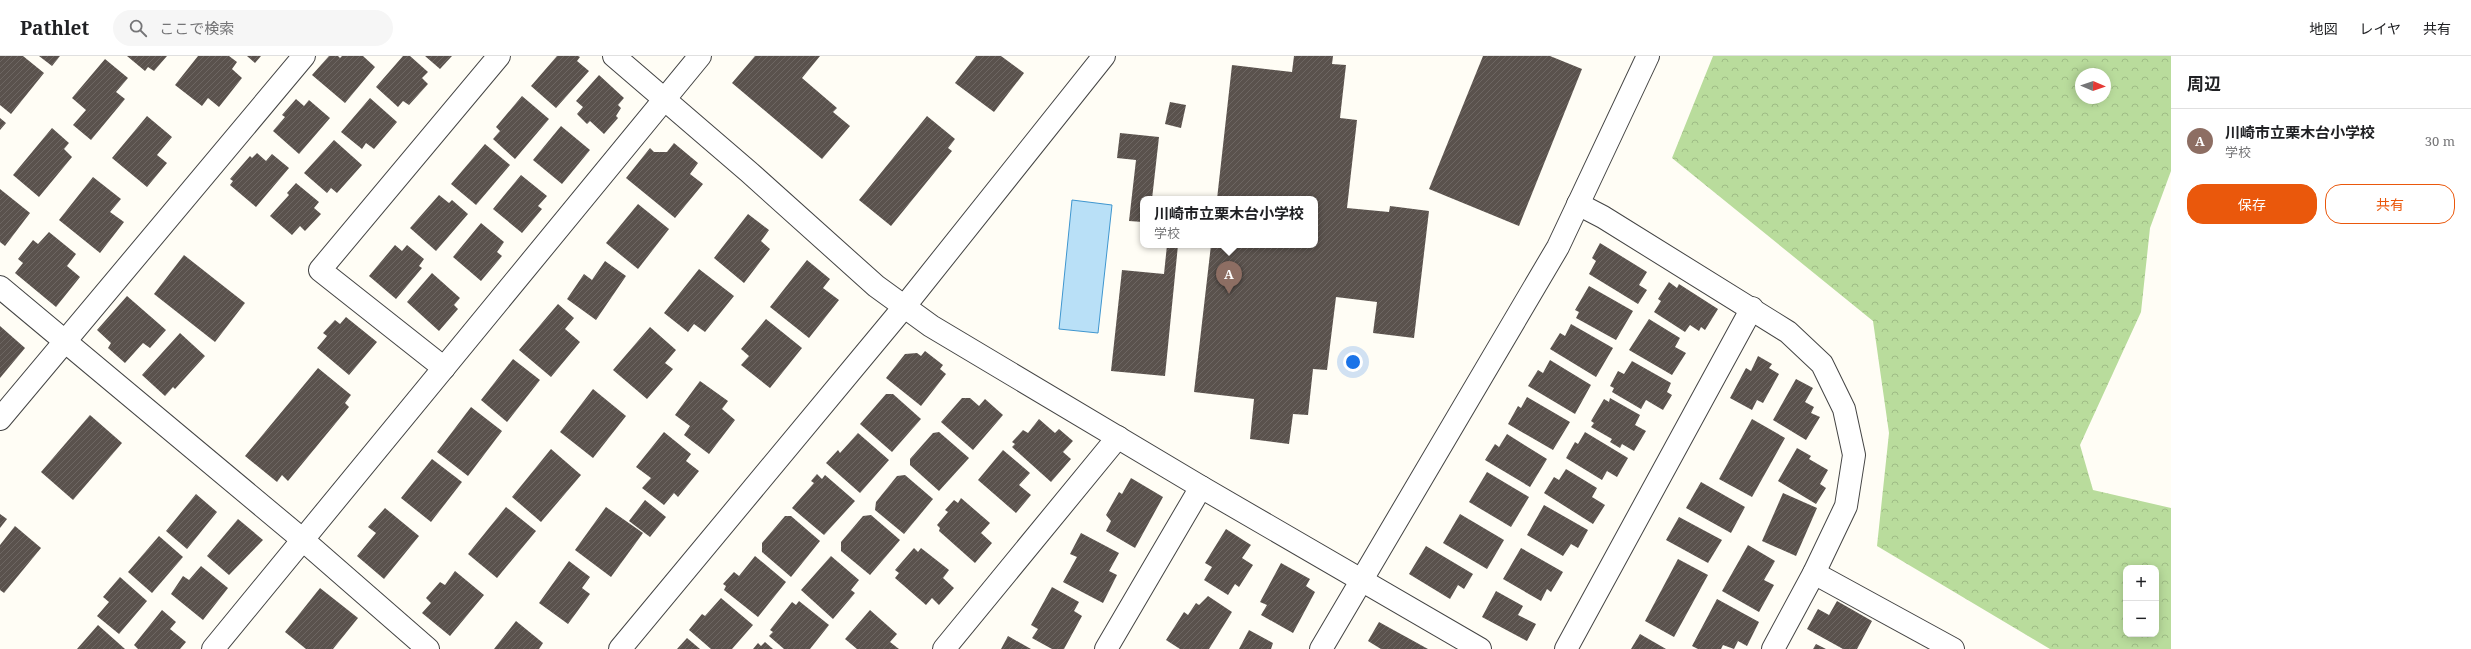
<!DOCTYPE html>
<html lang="ja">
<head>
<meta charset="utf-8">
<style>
	body { margin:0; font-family:"Noto Serif","Noto Sans JP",serif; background:#f6f6f6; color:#202124 }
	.controls { position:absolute; right:12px; bottom:12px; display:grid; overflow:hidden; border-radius:8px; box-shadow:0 2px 10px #0003 }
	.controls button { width:36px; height:36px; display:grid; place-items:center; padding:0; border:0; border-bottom:1px solid #e0e0e0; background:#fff; color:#202124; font:20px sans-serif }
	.compass { position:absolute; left:2075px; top:12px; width:36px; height:36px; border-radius:50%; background:#fff; box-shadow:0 2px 10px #0003; rotate:92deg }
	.you { position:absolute; left:1353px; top:306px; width:14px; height:14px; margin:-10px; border:3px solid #fff; border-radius:50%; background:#1a73e8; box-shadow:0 0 0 6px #1a73e833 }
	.badge { display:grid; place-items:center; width:26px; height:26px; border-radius:50%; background:#ea580c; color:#fff; font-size:13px; font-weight:700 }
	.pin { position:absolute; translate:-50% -33px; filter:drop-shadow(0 1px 2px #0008) }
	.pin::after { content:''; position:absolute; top:21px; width:14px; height:12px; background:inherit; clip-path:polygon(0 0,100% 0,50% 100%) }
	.popup { position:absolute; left:1140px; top:140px; width:178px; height:52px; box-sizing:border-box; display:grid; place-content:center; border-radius:8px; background:#fff; filter:drop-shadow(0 1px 3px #0005); font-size:13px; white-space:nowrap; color:#757577 }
	.popup b { font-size:15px; color:#202124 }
	.popup::after { content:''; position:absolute; left:50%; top:100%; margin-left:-8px; border:8px solid transparent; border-top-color:#fff }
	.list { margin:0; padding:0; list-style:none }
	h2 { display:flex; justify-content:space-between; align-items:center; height:52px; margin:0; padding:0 16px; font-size:17px }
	h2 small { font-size:13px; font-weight:400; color:#757577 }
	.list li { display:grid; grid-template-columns:26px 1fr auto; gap:12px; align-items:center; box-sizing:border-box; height:64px; padding:0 16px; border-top:1px solid #e0e0e0 }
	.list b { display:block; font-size:15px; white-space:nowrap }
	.list p { margin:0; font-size:13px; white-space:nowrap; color:#757577 }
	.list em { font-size:13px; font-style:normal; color:#757577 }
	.actions { display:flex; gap:8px; padding:12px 16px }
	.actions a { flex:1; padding:9px 0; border:1px solid #ea580c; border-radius:16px; text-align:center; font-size:14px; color:#ea580c }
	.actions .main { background:#ea580c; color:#fff }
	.icon { flex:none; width:22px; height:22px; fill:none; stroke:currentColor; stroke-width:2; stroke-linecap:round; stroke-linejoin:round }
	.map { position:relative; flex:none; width:2171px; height:593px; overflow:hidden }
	header { display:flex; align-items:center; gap:24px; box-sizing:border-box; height:56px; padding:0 20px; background:#fff; border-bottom:1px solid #e0e0e0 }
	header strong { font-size:19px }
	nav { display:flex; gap:22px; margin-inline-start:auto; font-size:14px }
	.search { width:280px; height:36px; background:#f6f6f6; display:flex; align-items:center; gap:10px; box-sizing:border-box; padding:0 14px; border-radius:22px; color:#757577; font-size:15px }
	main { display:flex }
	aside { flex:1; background:#fff }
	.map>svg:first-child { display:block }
	.forest { fill:url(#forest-crowns); fill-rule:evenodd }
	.water { fill:#b9e0f7; stroke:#3f96cf }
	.building { fill:url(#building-hatch) }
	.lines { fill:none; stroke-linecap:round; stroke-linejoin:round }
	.minor-casing { stroke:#444; stroke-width:24 }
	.minor { stroke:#fff; stroke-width:22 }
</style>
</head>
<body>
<header>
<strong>Pathlet</strong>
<div class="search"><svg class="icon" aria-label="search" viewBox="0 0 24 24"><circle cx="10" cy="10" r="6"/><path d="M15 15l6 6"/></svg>ここで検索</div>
<nav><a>地図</a><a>レイヤ</a><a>共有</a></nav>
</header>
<main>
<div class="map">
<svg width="2171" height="593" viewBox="0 0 2171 593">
	<defs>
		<pattern id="forest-crowns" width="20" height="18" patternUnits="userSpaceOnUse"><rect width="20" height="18" fill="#b9dc9c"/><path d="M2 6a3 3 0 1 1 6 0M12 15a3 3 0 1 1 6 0" fill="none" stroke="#9ebc85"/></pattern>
		<pattern id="building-hatch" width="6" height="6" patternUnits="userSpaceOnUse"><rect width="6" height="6" fill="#5a524d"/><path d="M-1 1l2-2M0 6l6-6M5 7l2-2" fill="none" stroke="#6d6662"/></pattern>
	</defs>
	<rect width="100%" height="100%" fill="#fffdf5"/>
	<path class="forest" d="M1713,0H2171V115L2150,172L2141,256L2080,389L2093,434L2171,452V593H2050L1877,490L1889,377L1873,265L1672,102ZM2081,18H2105V42H2081ZM2126,512H2156V578H2126Z"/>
	<path class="water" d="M1072,144L1112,149L1098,277L1059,273Z"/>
	<g class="building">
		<path d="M0,0H23L44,17L11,58L0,49Z"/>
		<path d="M39,0H60L52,10Z"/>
		<path d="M127,0H167L154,15L148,11L145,15Z"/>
		<path d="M198,0H229L237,6L232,13L242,22L219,51L208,42L202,50L175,29Z"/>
		<path d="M247,0H261L255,7Z"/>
		<path d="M329,0H338L340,2L342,0H363L375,11L345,47L312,19Z"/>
		<path d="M403,0H410L428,16L422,22L428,28L409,49L403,45L398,51L376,31Z"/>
		<path d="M425,0H452L440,13Z"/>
		<path d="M557,0H578L580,1L577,5L589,15L556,52L531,30Z"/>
		<path d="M755,0H820L802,22L837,52L833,56L850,70L822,103L732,27Z"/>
		<path d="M976,0H1001L1024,17L994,56L955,27Z"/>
		<path d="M1294,0H1333L1332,8L1346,9L1340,62L1357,64L1347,152L1389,156L1390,150L1429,155L1414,282L1373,277L1377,246L1336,241L1327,314L1313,313L1308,359L1293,358L1289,388L1250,383L1254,343L1194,336L1211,189H1315V143H1217L1232,9L1292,16Z"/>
		<path d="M1483,0H1550L1582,13L1519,170L1429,133Z"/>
		<path d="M105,3L128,22L116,36L125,43L91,84L73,69L86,54L72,42Z"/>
		<path d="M599,19L624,42L618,49L621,52L616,60L618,62L604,78L590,65L587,68L577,58L583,51L576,45Z"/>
		<path d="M522,40L549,63L515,103L493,83L500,75L496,71Z"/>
		<path d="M370,42L397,66L374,93L366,87L362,93L341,76Z"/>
		<path d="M296,43L304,50L309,44L330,62L299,98L273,75L285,61L282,59Z"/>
		<path d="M1170,46L1186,49L1181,72L1165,68Z"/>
		<path d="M147,60L172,81L157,99L167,107L147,131L112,102Z"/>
		<path d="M927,60L955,83L948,92L952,95L891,170L859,144Z"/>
		<path d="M0,62L6,67L0,74Z"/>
		<path d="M561,70L590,94L562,128L533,104Z"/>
		<path d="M52,72L69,87L64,93L72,101L39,141L13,119Z"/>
		<path d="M1120,77L1159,81L1152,143H1143V166L1129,165L1136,104L1117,102Z"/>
		<path d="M334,84L362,109L337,137L331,132L327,137L304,117Z"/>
		<path d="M674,87L698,107L690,118L703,128L675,162L626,122L650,92L654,96H667Z"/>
		<path d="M485,88L510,109L476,149L451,128Z"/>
		<path d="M257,97L266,105L272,98L289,112L256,151L230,129L233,125L230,123L250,100L252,102Z"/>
		<path d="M521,119L547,140L538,150L542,153L522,177L493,153Z"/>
		<path d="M93,121L121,143L110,156L124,166L100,197L59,164Z"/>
		<path d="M296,127L319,146L314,152L321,158L305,175L300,170L292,179L270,160L289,139L287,137Z"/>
		<path d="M0,133L30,157L5,190L0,186Z"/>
		<path d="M439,139L449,147L452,144L468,158L436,195L410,172Z"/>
		<path d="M638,148L669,173L638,213L606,187Z"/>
		<path d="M748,158L769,174L761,185L770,193L744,227L714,202Z"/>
		<path d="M481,167L504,186L497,196L502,200L481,225L453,201Z"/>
		<path d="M49,176L76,198L67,210L80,221L56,251L15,217L23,207L18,203L33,184L38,188Z"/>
		<path d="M1600,187L1647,216L1639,229L1647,234L1638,248L1589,218L1596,205L1592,202Z"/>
		<path d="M395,189L402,195L407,189L424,203L419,210L422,212L396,243L369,220Z"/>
		<path d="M1167,189H1178L1165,320L1111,315L1122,214L1164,218Z"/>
		<path d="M184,199L245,247L215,286L154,238Z"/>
		<path d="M807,204L830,223L823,232L839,244L809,282L770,251Z"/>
		<path d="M605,205L626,220L596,264L567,243L584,218L592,224Z"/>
		<path d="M699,213L734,240L705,276L694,268L688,276L664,257Z"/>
		<path d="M432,217L460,242L454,249L458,253L439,275L407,246Z"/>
		<path d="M1669,226L1677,232L1679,228L1718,253L1705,274L1701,271L1699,275L1690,269L1685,276L1654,256L1661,245L1658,243Z"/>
		<path d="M1589,230L1633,255L1616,284L1576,262L1579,256L1575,254Z"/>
		<path d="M127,240L166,274L150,292L143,287L125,307L108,292L111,287L97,274Z"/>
		<path d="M558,248L574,262L565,273L580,286L551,321L519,294Z"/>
		<path d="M346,261L377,286L349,319L317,292L327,280L323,277L335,264L340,268Z"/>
		<path d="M766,263L802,292L770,332L741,309L749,300L741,293Z"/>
		<path d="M1649,263L1680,282L1675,291L1686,297L1672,319L1629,294Z"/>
		<path d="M1571,268L1613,292L1596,321L1550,293L1560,277L1565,280Z"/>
		<path d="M0,270L25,292L0,322Z"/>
		<path d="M650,271L676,294L665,307L673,313L647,343L613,314Z"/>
		<path d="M180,277L205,300L175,333L173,331L165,340L142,319Z"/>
		<path d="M925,295L943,309L940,313L946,318L921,350L886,322L905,298L917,297L921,300Z"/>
		<path d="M1758,300L1772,308L1769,312L1779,318L1763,347L1757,344L1752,354L1730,342L1746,312L1751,315Z"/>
		<path d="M513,303L540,324L507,366L481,344Z"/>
		<path d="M1550,304L1591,329L1575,358L1528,330L1538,314L1543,317Z"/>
		<path d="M1632,305L1671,327L1667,336L1672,339L1663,354L1646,344L1641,353L1612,336L1614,332L1610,330L1618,315L1624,318Z"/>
		<path d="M318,312L351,339L345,347L349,351L288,425L282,419L277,426L245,400Z"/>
		<path d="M1796,323L1813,332L1805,346L1814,351L1811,357L1820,361L1806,384L1773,364Z"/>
		<path d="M700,325L728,345L722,353L735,364L709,398L684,379L690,370L675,359Z"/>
		<path d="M593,333L626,360L593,402L560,376Z"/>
		<path d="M886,338H893L921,363L892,396L860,368Z"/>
		<path d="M1527,341L1570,366L1553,394L1508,368L1518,350L1521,352Z"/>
		<path d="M962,342H970L979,350L985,343L1003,359L973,394L941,366Z"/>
		<path d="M1610,342L1640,359L1635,369L1646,375L1634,395L1622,388L1620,392L1610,386L1612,383L1591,371L1594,367L1591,365L1604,343L1609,346Z"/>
		<path d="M471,351L502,375L468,420L437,396Z"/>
		<path d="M90,359L122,387L73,444L41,416Z"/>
		<path d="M1039,363L1055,377L1059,373L1073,385L1063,396L1071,403L1051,426L1012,391L1015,388L1012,386L1023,374L1028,377Z"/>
		<path d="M1752,363L1785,382L1752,441L1719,423Z"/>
		<path d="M664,376L691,398L686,405L699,415L678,441L674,437L664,449L642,432L651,422L636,411Z"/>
		<path d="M939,376L969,402L939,435L910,409V403L933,377Z"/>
		<path d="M1585,376L1628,402L1617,421L1607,415L1602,424L1566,402L1575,386L1578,388Z"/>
		<path d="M858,377L889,404L860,437L826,407L838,394L840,397Z"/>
		<path d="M1507,378L1547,403L1530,431L1485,404L1495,388L1499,391Z"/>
		<path d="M1797,392L1811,400L1809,403L1828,414L1820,428L1826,432L1816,448L1778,425Z"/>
		<path d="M551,393L581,419L541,466L512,441Z"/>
		<path d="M1003,394L1030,417L1019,429L1031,439L1016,457L978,424Z"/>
		<path d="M432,403L462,426L431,466L401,442Z"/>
		<path d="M1566,413L1597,432L1592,441L1605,449L1593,468L1544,437L1554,421L1559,424Z"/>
		<path d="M1487,416L1529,441L1511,471L1469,446Z"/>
		<path d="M817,418L822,423L825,419L855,445L824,479L792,452L814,427L811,425Z"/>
		<path d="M905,419L933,443L904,478L875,454L876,446L897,420Z"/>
		<path d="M1131,422L1163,441L1135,492L1106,475L1111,465L1106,459L1119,436L1122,438Z"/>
		<path d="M1701,426L1745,451L1731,477L1686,452Z"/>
		<path d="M1783,437L1817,452L1796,500L1762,485Z"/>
		<path d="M196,438L217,456L187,493L166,475Z"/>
		<path d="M961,442L990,467L981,477L992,487L975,507L939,475L940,472L937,469L948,456L945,454L954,444L958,447Z"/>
		<path d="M645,444L666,461L650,481L629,465Z"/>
		<path d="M1544,449L1588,474L1578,492L1571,488L1563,500L1527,479Z"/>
		<path d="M506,451L536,475L497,522L468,498Z"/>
		<path d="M606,451L643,477L611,521L575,494Z"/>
		<path d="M385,452L419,480L384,523L357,500L376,477L368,471Z"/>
		<path d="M0,458L7,463L0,472Z"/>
		<path d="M1460,458L1504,484L1487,513L1443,487Z"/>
		<path d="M871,459L900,484L870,519L841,495V486L863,460Z"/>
		<path d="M785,460H791L820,485L791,521L762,496V487Z"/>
		<path d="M1679,461L1722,484L1708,507L1666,484Z"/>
		<path d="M238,463L263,484L229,519L207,500Z"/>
		<path d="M15,470L41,492L4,537L0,534V489Z"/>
		<path d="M1226,473L1251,489L1242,502L1253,509L1239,531L1235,528L1228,539L1204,524L1212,511L1205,507Z"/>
		<path d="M1081,477L1119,497L1109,515L1117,519L1103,547L1063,526L1077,501L1070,498Z"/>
		<path d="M159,480L183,501L152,537L128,516Z"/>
		<path d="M1748,489L1775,505L1764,524L1774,529L1759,556L1722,535Z"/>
		<path d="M1426,490L1473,518L1464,533L1458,529L1450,543L1409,518Z"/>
		<path d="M914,492L918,496L921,492L949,514L943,522L954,532L939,549L932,542L926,549L895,522L899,517L895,514Z"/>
		<path d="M1521,492L1563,516L1551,536L1547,533L1541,545L1503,523Z"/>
		<path d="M755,500L786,526L758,561L724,534L726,530L723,528L734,516L739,520Z"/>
		<path d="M831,500L859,524L851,534L855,537L833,563L801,534Z"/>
		<path d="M1678,503L1708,519L1674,581L1645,565Z"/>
		<path d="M569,505L590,521L582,532L590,538L568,568L539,547Z"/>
		<path d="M1281,507L1310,523L1306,530L1315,536L1293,577L1261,559L1267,549L1260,546Z"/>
		<path d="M201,510L228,532L203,564L171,538L183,520L189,524Z"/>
		<path d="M455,515L484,539L450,580L422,557L431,547L426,542L440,526L445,529Z"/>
		<path d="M120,521L147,545L119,578L97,560L109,546L103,541Z"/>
		<path d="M1052,531L1079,546L1074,555L1082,560L1064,593H1052L1032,582L1038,573L1031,569Z"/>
		<path d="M320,532L358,562L333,593H306L285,576Z"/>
		<path d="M1496,535L1523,550L1518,559L1536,568L1527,585L1482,561Z"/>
		<path d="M1208,540L1232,556L1209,593H1180L1166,584L1184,556L1188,559L1196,547L1199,549Z"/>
		<path d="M721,542L753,569L732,593H711L689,574L702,558L705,560Z"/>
		<path d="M1717,543L1759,566L1747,590L1738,585L1734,593L1723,589L1721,593H1698L1692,590Z"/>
		<path d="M799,545L829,569L810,593H784L769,580L773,576L770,574L792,546L796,549Z"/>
		<path d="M1837,545L1872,565L1857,593H1843L1807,573L1818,553L1829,559Z"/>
		<path d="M162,554L176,566L170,573L186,586L180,593H138L134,589Z"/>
		<path d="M870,554L897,578L890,586L899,593H857L845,583Z"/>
		<path d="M516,565L543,587L539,593H494Z"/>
		<path d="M1379,566L1428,593H1381L1368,585Z"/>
		<path d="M98,569L125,593H77Z"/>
		<path d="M1249,574L1273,587L1271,593H1239Z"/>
		<path d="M1640,578L1666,593H1631Z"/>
		<path d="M1008,580L1031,593H1001Z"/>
		<path d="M687,582L700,593H677Z"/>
		<path d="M765,586L773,593H753L758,587L761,590Z"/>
		<path d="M1816,588L1826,593H1813Z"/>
	</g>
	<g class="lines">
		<g class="minor-casing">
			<g id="minor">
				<path d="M614,0L749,116L876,230L931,270L1201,431L1480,593"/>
				<path d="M1578,148L1603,161L1788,276L1822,308L1844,353L1854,399L1846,450L1814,517L1773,593"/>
				<path d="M0,231L303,484L428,593"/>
				<path d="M444,312L320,214L499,0"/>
				<path d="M0,363L304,0"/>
				<path d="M1814,517L1953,593"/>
				<path d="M213,593L700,0"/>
				<path d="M620,593L904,251L1104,0"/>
				<path d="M944,593L1118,381"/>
				<path d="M1106,593L1201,431"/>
				<path d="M1321,593L1558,191L1648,0"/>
				<path d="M1566,593L1752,252"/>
			</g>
		</g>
		<use href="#minor" class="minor"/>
	</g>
</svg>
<div class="controls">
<button>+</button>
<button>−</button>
</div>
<svg class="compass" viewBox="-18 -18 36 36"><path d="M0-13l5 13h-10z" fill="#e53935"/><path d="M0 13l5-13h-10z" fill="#757577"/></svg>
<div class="you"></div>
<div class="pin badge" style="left:1229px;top:238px;background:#8d6e63">A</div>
<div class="popup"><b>川崎市立栗木台小学校</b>学校</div>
</div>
<aside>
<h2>周辺<small></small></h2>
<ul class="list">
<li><span class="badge" style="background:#8d6e63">A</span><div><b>川崎市立栗木台小学校</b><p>学校</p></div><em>30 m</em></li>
</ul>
<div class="actions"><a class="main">保存</a><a>共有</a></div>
</aside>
</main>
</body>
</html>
